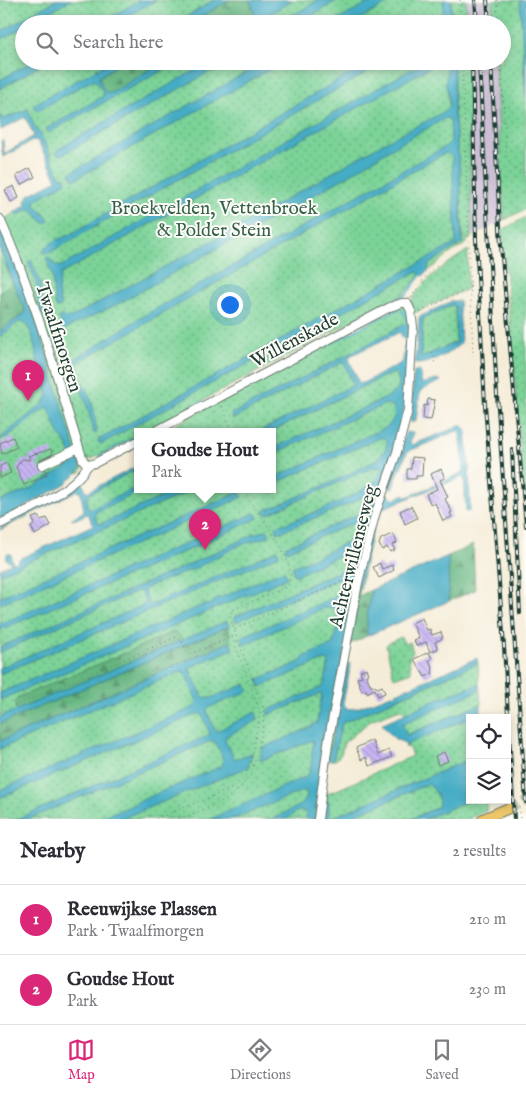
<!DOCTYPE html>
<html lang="en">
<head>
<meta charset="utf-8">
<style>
	body { margin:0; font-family:"IM FELL English",serif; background:#f7f7f7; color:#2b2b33 }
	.controls { position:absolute; right:15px; bottom:15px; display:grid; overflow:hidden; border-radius:0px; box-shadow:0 2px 8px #0003 }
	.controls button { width:45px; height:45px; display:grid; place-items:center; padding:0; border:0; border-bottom:1px solid #e1e1e2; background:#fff; color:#2b2b33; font:25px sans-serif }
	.you { position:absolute; left:229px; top:304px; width:18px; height:18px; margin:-12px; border:4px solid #fff; border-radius:50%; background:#1a73e8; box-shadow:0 0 0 8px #1a73e833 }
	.badge { display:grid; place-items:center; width:32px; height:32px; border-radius:50%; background:#db2777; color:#fff; font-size:16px; font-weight:700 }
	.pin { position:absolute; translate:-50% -41px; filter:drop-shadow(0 1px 2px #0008) }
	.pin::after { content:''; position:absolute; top:26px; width:18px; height:15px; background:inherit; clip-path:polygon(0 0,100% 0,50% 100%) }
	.popup { position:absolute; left:134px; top:428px; width:142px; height:65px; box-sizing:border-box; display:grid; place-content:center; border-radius:0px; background:#fff; filter:drop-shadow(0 1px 4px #0005); font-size:16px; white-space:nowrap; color:#7c7c81 }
	.popup b { font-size:19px; color:#2b2b33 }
	.popup::after { content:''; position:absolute; left:50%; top:100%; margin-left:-10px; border:10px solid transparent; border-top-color:#fff }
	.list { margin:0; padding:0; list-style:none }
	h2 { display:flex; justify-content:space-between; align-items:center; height:65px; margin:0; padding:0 20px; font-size:21px }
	h2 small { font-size:16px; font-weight:400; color:#7c7c81 }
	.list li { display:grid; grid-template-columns:32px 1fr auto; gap:15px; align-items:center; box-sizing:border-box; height:70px; padding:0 20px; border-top:1px solid #e1e1e2 }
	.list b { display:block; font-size:19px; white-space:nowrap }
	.list p { margin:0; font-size:16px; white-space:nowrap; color:#7c7c81 }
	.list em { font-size:16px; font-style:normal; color:#7c7c81 }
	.icon { flex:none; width:28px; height:28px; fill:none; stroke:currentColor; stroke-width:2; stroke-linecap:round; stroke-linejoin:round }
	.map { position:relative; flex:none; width:526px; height:819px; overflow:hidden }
	.search { position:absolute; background:#fff; box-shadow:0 2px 8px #0003; left:15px; right:15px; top:15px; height:55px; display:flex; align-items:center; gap:12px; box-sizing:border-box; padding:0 18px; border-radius:28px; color:#7c7c81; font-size:19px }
	.sheet { height:205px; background:#fff }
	nav { display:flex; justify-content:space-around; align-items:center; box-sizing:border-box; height:70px; border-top:1px solid #e1e1e2; background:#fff; font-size:14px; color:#7c7c81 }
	nav a { display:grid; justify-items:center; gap:2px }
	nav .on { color:#db2777 }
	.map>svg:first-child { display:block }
	.railway { fill:#ccbed3 }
	.grass { fill:url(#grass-dots); stroke:#4e8866 }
	.forest { fill:url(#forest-firs); stroke:#42795a }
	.water { fill:#45acc5; stroke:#32747c; fill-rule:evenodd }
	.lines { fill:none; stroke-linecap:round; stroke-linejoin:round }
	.stream { stroke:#45acc5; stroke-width:2 }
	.building { fill:url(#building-back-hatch) }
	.major-tunnel { stroke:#cac9b6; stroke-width:10; stroke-dasharray:10 5; stroke-linecap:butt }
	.minor-casing { stroke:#6a7a6d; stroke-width:10 }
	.major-casing { stroke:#6a7a6d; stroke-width:12 }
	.path { stroke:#6a7a6d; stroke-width:1; stroke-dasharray:1 4; stroke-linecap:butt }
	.minor { stroke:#fff; stroke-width:8 }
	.major { stroke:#ecc669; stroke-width:10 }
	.rail-casing { stroke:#1f3d34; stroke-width:4 }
	.rail { stroke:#fdfcf7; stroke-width:2; stroke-dasharray:5.5; stroke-linecap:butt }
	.labels { text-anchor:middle; stroke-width:4; stroke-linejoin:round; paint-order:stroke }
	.park-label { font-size:19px; fill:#36624d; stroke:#fdfcf7 }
	.street-label { font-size:19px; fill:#1f3d34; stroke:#fdfcf7 }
</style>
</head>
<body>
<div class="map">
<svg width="526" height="819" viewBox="0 0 526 819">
	<defs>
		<pattern id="grass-dots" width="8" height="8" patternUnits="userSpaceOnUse" patternTransform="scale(1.25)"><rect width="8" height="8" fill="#7cd398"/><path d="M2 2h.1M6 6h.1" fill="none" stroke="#65ac7d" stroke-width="1.8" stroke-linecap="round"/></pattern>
		<pattern id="forest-firs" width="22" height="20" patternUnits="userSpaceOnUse" patternTransform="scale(1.25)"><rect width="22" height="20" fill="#65b580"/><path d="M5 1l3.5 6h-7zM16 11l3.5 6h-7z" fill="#53946a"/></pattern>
		<pattern id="building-back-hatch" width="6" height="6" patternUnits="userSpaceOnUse" patternTransform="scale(1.25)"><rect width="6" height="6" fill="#c9b5f5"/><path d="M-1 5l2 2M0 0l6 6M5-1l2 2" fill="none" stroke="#a394c7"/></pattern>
	</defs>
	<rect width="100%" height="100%" fill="#fdfcf7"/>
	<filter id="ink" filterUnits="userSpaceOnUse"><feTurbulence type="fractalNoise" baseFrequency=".02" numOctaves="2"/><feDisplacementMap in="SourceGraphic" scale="10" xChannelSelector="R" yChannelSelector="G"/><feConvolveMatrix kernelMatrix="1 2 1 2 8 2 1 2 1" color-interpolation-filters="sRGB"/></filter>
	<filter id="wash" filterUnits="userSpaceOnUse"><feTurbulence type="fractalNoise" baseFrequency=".0096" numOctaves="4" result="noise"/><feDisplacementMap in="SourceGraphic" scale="20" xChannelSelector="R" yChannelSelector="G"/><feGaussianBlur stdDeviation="1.12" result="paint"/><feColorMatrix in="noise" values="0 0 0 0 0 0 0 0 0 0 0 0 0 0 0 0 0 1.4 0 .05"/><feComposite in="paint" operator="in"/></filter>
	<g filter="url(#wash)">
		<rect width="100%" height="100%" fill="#f5ecd7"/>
		<g class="railway">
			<path d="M466,0H492L493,24H467Z"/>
			<path d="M468,61H495L504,220L472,237Z"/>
		</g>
		<g class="grass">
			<path d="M0,0H447L449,24H24V61H451L463,239L460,171L454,114V61H468L472,237L467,240V243L448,255L428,271L429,264L459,245L423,264L418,273L420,274L419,276L404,294L145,431H138L137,435L92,459L87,460L81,472L77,473L81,468L0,225V212L3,220L16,212L18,215L31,209L32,202L60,183L24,116L0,124Z"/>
			<path d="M451,0H466L467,24H452Z"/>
			<path d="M492,0H520L526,104V209L504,220L495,61H502V24H493Z"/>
			<path d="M526,217V514L502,230Z"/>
			<path d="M0,248L12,284L36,337L76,464L0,513Z"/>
			<path d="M468,250L467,289L414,313L411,302C423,279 447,264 468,250Z"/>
			<path d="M452,305L455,306L456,342L423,357L421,356L423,319Z"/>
			<path d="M401,306L406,307L409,311V324L345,357L359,386L401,369L404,387L382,475L316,819H0V572L96,528L88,511L84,495L137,467L138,489H272V431H166L165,430Z"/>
			<path d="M401,637L405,644L410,642L413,652C406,658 411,665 411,672L394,678L386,646L388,643Z"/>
			<path d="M478,663L479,684L406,713L400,709L371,720L344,743L341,754L336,760H333L342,723Z"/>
			<path d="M480,690L481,704L406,735L401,723Z"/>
			<path d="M481,713L479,718H470V759L331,818C324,809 322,803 324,792L328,793L339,789L412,756L407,744Z"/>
			<path d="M428,784C435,789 441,799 438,807L411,819H345Z"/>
			<path d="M470,800H489L486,811L468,819H425Z"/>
		</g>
		<g class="forest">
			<path d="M230,0H249L255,10L253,15L237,24H188Z"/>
			<path d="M123,61H164L113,92L108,93L102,87L99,77Z"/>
			<path d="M13,283L25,309V313L0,331V292Z"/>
			<path d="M473,545L475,590L449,601L448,556Z"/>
			<path d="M371,590L367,617V636L350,644L359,596Z"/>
			<path d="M229,626L230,642L0,741V724Z"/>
			<path d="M172,632H176L183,639L17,711L15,702L19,697L135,649Z"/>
		</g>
		<g class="water">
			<path d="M56,0H71L29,24H24V27L0,40V32Z"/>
			<path d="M140,0H156L114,24H98Z"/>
			<path d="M214,0H230L188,24H174Z"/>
			<path d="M249,0H292L277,10L249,24H237L253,15L254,10Z"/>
			<path d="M319,0H338L298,24H277Z"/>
			<path d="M373,0H394L351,24H331Z"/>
			<path d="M444,0H451L452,24H438L442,22Z"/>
			<path d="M520,0H526V104Z"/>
			<path d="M33,61H48L0,89V80Z"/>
			<path d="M111,61H123L99,77L102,87L108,93L113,92L164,61H180L48,133L46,129L102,97L104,93L95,80L85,84L37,111L33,105Z"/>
			<path d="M211,61H229L62,155H58L56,151L68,143Z"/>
			<path d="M266,61H285L74,180L70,173Z"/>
			<path d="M372,61H387L49,253H45L43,249L57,240L69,235Z"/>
			<path d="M426,61H441L61,274L58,291L61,307L57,308L55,305L52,276L46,258H50L56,266H62Z"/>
			<path d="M446,61H454V114L460,171L462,243L429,264L428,271L423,276L416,272L101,444L98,442V440L456,243L452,157L447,153L443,154L78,362C75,375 87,389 91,400C95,410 95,422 97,433L96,434L94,433C90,416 86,401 79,384C76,378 76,371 71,366L72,363L70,362L145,315L446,146L451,141L450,120L446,118L390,149L346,177L116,305L61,331L59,328L62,325L59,317L63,315L66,318H70L254,218L385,142L442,113L449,107C449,99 448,94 446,86C445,79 448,70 446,61Z"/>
			<path d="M28,109C32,118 33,128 41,134L60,177L64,176L66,182L35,201V205L49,219L48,222L44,223L31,209L17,215L15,212L26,205L25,201L29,195L57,180L38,141L34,140L3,157L1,141L3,140L4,154L34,136L25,117L1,130L0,115L3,119Z"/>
			<path d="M0,225L17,264L40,333L81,468L67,483L0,521V501L30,489L70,465L72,461L68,446L59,434L48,407C31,417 18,432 0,440V438L44,403L48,395C45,386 41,377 39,368C35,354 35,332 24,322H19L0,337V331L25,313V309L13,283L0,248Z"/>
			<path d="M31,260L40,281L42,300L46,314L42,315L37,295L36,282L28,262Z"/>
			<path d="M452,301H459L461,343C451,353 429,365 415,364L419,317ZM452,305L455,306L456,342L423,357L421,356L423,319Z"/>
			<path d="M409,324L408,339H403L400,332L350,356L349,359L359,383H363L401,363L403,360L404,347H408L405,403L401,425L384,480L329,717L317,799L315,819H306V812C296,808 294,816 286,819C283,819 276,819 272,819L301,805L307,797L305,790L233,819H210L305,777C308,775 309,773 310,770C311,767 313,742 313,740L260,761L262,748L309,728L317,722L322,693L268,715V710L320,688L324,685L329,661L324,660L260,687L258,679L291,666L301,661L305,656L332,645C336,634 342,619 335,608H324L244,645L241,637L335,597L346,587L347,578L338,579L236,622L234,617L347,568L352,555L350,553L339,556L297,575H294L292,567L318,556L357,537L361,530V524L358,523L351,524L289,550L286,551L285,547L365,511L372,501V497L367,495C361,497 356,501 349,504C326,514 302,523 278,533L275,527C297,519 376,492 383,471L382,468L374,467L268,514H266L264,511L337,480L375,461L380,457L386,448L387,441L385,438H380L273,484V478L385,428C393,422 397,416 393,406L386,404L273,454V448L384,399C396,392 403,388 396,373L383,377L272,431H260L353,385L344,363H341L233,419L231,414L339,359L403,325Z"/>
			<path d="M414,371H420L422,384L439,379L441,381L420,391L416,421L412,423L410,421Z"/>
			<path d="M462,425L466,429L469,465L470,511L466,512L464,479L462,477L381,509L383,500L388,494L394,500L404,494L407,497L455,476L464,471L460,431L459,430L407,452L392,489L389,487L406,432L413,433L410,443L412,445Z"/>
			<path d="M137,466V469L88,495L87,507L91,509L137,487L138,489H145L96,512C94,516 96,521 100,524L105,522L180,489H195L0,574V569L12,563L6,559L7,554H11L12,562L16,563L19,559L93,525L88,514L73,520L71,519L84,511L81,494L78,490L0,530V528L63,495L64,493L79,481L82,482L87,492Z"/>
			<path d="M239,492L243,497L234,501L0,604V597Z"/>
			<path d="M255,513L258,518L200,545L0,630V624Z"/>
			<path d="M267,530L270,536L240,545L196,568L147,587L144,591L149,604L151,605L255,560L277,550L279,555L268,560L0,674V668L146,604L141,592L138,591L0,652V647L192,563L254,534Z"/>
			<path d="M448,556L449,601L367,636V617L371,590Z"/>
			<path d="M284,570L287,578L0,700V693L203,605L212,604L215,600Z"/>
			<path d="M227,621L229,626L0,724V717Z"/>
			<path d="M230,642L233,649L191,667L190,670L203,697L211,698L246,684L249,691L208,708L207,711L215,730L217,731L256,712L258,720L225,737L226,743L235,759L252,753L248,767L121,819H95C104,815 132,807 137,802L222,766C225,758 218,747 213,740L29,819H17L205,737L210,734L202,714H197L0,798V790L190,709L196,705L197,701L185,673L182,671L0,749V741Z"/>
			<path d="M477,658L478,663L342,723L333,760L328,761L338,712L341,710L339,705L348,663L351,664L343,703L346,709L357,708L394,694Z"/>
			<path d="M479,684L480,690L402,724L407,735L481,704V713L408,744L406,748L405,743L395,739L383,726V723L438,699Z"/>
			<path d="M470,759V800L425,819H411L438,807C441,798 435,789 428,784L345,819H320L322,802L329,801V815L331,818Z"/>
		</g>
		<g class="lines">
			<g class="stream">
				<path d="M393,302L406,295L421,275"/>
				<path d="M405,349L406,339"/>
				<path d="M243,389L393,311L402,310L407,319L406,326"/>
				<path d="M147,431L203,402"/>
				<path d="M100,456L138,436"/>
				<path d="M377,480L383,466"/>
				<path d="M364,512L372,493"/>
				<path d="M357,539L361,521"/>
			</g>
		</g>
		<g id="blocks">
			<g class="building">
				<path d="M30,168L35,177L21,185L16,176Z"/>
				<path d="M14,186L19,198L11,202L5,190Z"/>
				<path d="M428,399L435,400L431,420L423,419L424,405L427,406Z"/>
				<path d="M13,437L17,447L2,454L0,443Z"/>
				<path d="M51,449L53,454L40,460L37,464L38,469L45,470L47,475L24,485L16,467L22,459L30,460L28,456Z"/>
				<path d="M412,457L423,458L422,476H416V479H407V469H411Z"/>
				<path d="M7,463L11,473L0,478V466Z"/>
				<path d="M441,469L445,478L440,480L448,497L445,499L452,512L450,513L452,517L443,521L435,503L431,505L426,494L437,489L431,474Z"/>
				<path d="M411,506L417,518L405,524L400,511Z"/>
				<path d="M38,516L40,520L47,518L51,525L35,535L31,527L35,524L32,518Z"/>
				<path d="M392,534L394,535L397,543L392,545L395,550L390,552L387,547L382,550L379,544L381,539Z"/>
				<path d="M380,563L382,569L392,565L394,570L379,578L373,567Z"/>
				<path d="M422,618L427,630L430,629L432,635L441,632L443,638L435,642L438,649L430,652L426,642L416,646L414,640L419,638L412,623Z"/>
				<path d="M429,652L432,659L429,660L433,669L432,670L433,673L425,677L414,659Z"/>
				<path d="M366,668L368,674L366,675L370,684L378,688L382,686L385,693L378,696L375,689L367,693L366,690L362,691L357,678L362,676L360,671Z"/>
				<path d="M372,740L378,755L389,750L392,757L369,766L366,757L361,760L356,748Z"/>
				<path d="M444,752L448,761L438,765L435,756Z"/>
			</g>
		</g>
	</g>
	<g filter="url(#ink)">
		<use href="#blocks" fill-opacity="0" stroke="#6a7a6d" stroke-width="1"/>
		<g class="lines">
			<path class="major-tunnel" d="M509,808L526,800"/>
			<g class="minor-casing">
				<g id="minor">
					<path d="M0,219C33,292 55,371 79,448L83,460L88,465"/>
					<path d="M156,431L390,307L402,303H407L411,311L413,327L408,410L397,452L375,515L358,583L328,743L318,819"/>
					<path d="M42,465L79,448"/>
					<path d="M88,465L95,463L138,441"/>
					<path d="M0,524C27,510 73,492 88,465"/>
				</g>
			</g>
			<g class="major-casing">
				<path id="major" d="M483,819L509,808"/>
			</g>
			<g class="path">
				<path d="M460,0L461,24"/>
				<path d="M497,0L498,24"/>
				<path d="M462,61L473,356"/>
				<path d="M501,61L506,153C510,165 514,170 526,173"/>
				<path d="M411,298L425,277L437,266"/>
				<path d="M420,312L470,287"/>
				<path d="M432,352L435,359L434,364"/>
				<path d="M222,406L230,425V431"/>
				<path d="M235,629L342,581L350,582"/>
				<path d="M0,712L177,637H179L188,653L190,654L235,636"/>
				<path d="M520,812V819"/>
				<path d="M156,819L233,788L244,778L251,763L260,712L233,639"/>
				<path d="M179,819C223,801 249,798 259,745C262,732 265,720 263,707L234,630L230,616L232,610L288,586C301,562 254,510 242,489"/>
			</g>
			<use href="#minor" class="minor"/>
			<use href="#major" class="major"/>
			<g class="rail-casing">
				<g id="rail">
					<path d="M475,0L477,24"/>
					<path d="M487,0L489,24"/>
					<path d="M472,61L476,239L485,405L504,646L514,819"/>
					<path d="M479,61L497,395L526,802"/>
					<path d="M491,61L501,246L526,526"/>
					<path d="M512,450L520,613"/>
				</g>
			</g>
			<use href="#rail" class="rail"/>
		</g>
	</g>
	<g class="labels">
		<g class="park-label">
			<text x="214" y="214">Broekvelden, Vettenbroek<tspan x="214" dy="22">&amp; Polder Stein</tspan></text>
		</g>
		<g class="street-label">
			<text transform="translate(60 337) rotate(72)" y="7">Twaalfmorgen</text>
			<text transform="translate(294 339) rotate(-28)" y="7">Willenskade</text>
			<text transform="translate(352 556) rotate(-76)" y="7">Achterwillenseweg</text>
		</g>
	</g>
</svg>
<div class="controls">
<button><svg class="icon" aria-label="locate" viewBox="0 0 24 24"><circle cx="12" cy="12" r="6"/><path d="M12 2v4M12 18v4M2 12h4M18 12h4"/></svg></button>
<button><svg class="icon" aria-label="layers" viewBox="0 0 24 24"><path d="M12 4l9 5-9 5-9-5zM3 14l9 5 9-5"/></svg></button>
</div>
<div class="you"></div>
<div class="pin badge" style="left:28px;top:401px">1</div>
<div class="pin badge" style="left:205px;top:550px">2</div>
<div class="popup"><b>Goudse Hout</b>Park</div>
<div class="search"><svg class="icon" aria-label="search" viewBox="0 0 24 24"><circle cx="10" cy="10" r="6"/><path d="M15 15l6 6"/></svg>Search here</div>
</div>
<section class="sheet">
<h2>Nearby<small>2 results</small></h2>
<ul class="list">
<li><span class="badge">1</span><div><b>Reeuwijkse Plassen</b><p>Park · Twaalfmorgen</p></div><em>210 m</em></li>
<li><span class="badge">2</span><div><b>Goudse Hout</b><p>Park</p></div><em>230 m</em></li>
</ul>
</section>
<nav>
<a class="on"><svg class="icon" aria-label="map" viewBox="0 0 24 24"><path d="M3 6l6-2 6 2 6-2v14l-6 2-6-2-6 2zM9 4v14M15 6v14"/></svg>Map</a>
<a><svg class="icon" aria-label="directions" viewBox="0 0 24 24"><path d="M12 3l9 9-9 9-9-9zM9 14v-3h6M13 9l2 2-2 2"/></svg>Directions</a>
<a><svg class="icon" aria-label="saved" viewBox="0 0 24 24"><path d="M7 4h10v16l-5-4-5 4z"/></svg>Saved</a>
</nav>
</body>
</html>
